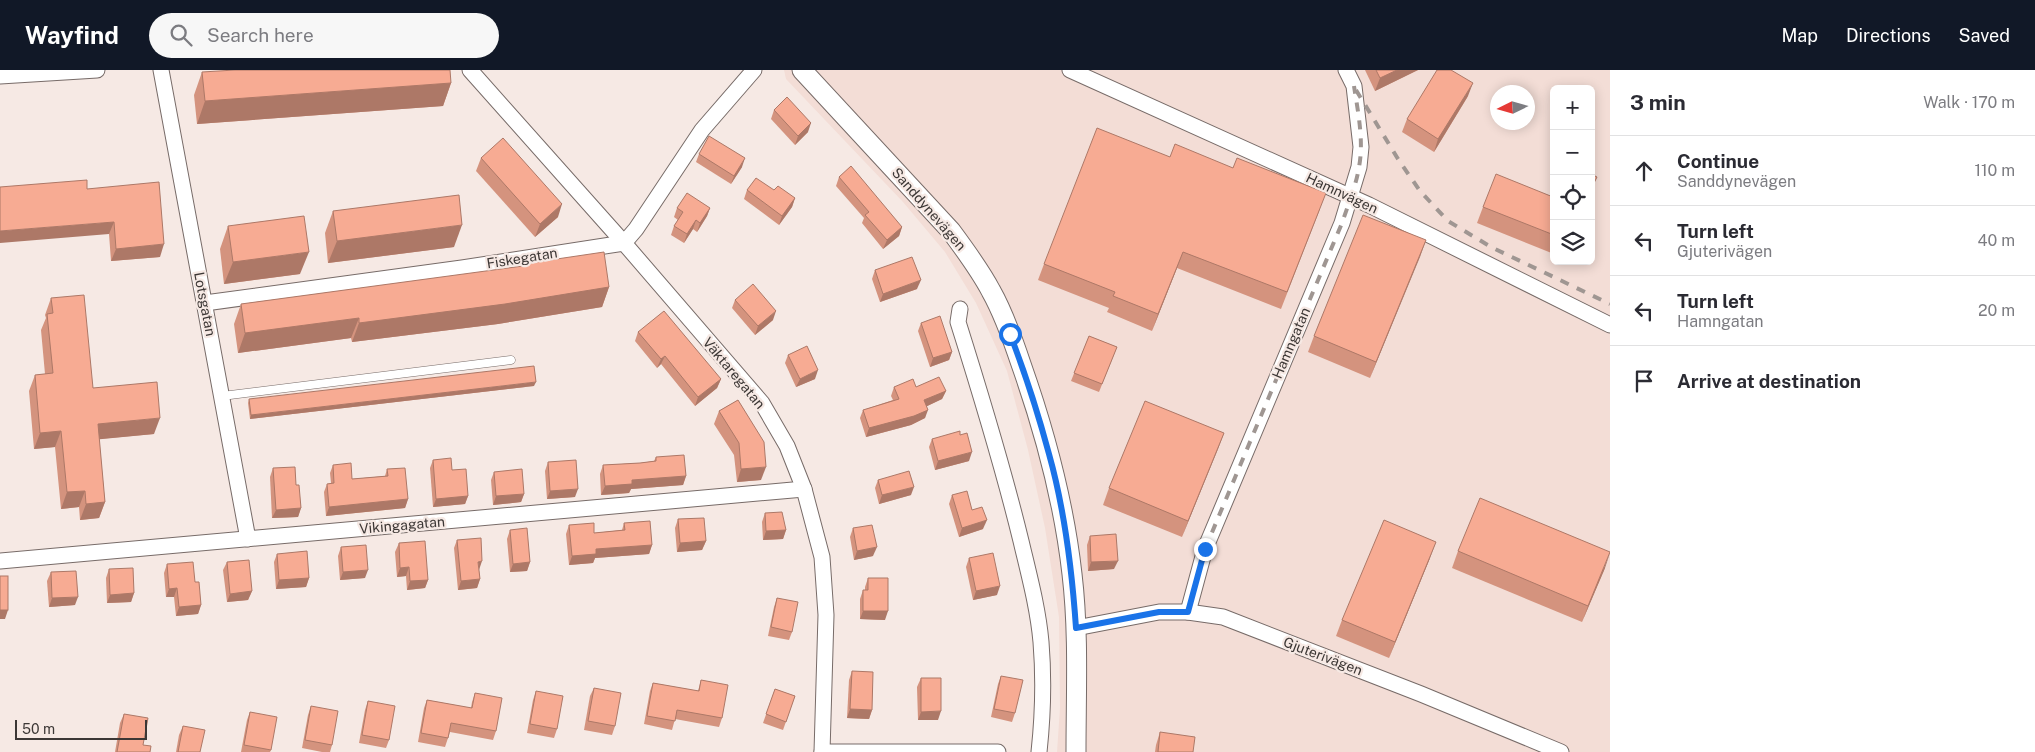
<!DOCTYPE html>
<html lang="en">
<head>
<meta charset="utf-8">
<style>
	body { margin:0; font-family:"Public Sans",sans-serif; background:#f7f7f7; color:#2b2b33 }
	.controls { position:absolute; right:15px; top:15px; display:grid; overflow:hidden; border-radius:8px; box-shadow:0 2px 12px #0003 }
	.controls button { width:45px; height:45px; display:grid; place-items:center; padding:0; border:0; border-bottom:1px solid #e1e1e2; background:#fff; color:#2b2b33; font:25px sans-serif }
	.compass { position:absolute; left:1490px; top:15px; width:45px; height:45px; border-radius:50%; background:#fff; box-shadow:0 2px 12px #0003; rotate:265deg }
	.scale { position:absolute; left:15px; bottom:12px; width:132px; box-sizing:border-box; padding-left:5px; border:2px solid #3c3735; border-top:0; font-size:14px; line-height:18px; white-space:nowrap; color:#3c3735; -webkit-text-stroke:4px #f6e9e4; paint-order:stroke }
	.stop { position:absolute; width:15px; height:15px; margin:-11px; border:4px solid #1a73e8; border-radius:50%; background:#fff }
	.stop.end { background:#1a73e8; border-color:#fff; box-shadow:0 1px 5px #0008 }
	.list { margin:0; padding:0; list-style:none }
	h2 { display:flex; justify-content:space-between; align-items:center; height:65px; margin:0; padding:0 20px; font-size:21px }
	h2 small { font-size:16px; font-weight:400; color:#7c7c81 }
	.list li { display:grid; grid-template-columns:32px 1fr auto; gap:15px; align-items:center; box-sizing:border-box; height:70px; padding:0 20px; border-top:1px solid #e1e1e2 }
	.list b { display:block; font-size:19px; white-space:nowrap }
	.list p { margin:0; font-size:16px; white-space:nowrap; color:#7c7c81 }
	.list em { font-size:16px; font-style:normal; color:#7c7c81 }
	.icon { flex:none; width:28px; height:28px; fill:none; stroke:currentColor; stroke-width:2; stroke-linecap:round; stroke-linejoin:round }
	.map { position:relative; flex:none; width:1610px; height:682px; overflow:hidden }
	header { display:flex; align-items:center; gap:30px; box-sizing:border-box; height:70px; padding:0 25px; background:#111827; color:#fff }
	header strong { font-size:24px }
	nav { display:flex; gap:28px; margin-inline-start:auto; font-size:18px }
	.search { width:350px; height:45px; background:#f7f7f7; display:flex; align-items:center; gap:12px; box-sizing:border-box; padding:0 18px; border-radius:28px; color:#7c7c81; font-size:19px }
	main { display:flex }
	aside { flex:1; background:#fff }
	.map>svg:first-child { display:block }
	.built { fill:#f3ddd6; fill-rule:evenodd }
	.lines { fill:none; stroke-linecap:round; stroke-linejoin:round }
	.service-casing { stroke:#776b68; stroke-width:9 }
	.minor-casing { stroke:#776b68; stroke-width:17 }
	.tertiary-casing { stroke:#776b68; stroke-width:21 }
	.service { stroke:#fff; stroke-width:8 }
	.minor { stroke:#fff; stroke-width:15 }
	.tertiary { stroke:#fff; stroke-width:19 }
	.rail { stroke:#9f9692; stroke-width:4; stroke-dasharray:9 9; stroke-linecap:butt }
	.wall { fill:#d4937e }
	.shaded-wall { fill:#ad7867 }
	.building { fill:#f7ab93; stroke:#ad7867 }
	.route { stroke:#1a73e8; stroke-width:6 }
	.labels { text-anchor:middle; stroke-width:4.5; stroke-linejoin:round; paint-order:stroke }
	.street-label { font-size:14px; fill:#3c3735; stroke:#f6e9e4 }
</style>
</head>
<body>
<header>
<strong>Wayfind</strong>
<div class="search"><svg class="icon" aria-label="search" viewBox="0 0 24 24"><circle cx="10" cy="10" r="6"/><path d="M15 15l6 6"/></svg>Search here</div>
<nav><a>Map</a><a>Directions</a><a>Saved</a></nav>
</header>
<main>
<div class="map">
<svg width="1610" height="682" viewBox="0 0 1610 682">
	<rect width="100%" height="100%" fill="#f6e9e4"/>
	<path class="built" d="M784,0H1610V682H1057L1060,638L1059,547L1045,458L1028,380L1007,301L976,233L945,182L903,132L786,9ZM1554,19H1591V191H1554ZM1498,22H1528V52H1498Z"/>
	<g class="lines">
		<g class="service-casing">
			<path id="service" d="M222,326L511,290"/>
		</g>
		<g class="minor-casing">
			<g id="minor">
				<path d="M161,0L248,469"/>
				<path d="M470,0L624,173L762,333L787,376L804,419L822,487L826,545L822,682"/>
				<path d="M1070,0L1369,135L1610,255"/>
				<path d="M0,6L97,0"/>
				<path d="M205,233L462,198L624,173L636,159L702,60L754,0"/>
				<path d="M960,239L958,252C981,325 1003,397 1021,471C1029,505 1038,538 1041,572C1044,609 1043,645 1039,682"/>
				<path d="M0,491L804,419"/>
				<path d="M1188,542L1205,479L1342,153L1359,97L1361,77L1354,16L1346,0"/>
				<path d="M1076,558L1159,542H1188L1223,547L1421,624L1561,682"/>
				<path d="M822,682H998"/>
			</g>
		</g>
		<g class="tertiary-casing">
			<path id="tertiary" d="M802,0L951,161C965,180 980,200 991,221C1004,244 1013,270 1021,294C1045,362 1064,433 1072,504C1079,563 1076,623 1076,682"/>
		</g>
		<use href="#service" class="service"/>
		<use href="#minor" class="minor"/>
		<use href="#tertiary" class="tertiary"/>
		<g class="rail">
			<path d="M1356,20L1398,89L1420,121L1448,151L1491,177L1610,234"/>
			<path d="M1205,479L1342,153C1348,135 1356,116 1359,97C1364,71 1358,42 1354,16"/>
		</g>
	</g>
	<g class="wall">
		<path d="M1365,0H1418L1375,21Z"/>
		<path d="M202,2L451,13L443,36L197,54L194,25Z"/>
		<path d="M1468,26L1434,82L1402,62L1407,49Z"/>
		<path d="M774,40L808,62L795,75L771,49Z"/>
		<path d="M699,84L742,97L731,114L696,92Z"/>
		<path d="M1170,87L1320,139L1281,239L1177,198L1152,261L1107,242L1109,238L1038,210L1044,194Z"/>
		<path d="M481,88L558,147L535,167L476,101Z"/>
		<path d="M839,107L902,157L899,166L883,179L862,153L864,148L836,116Z"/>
		<path d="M87,119L160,187L111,191L109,164Z"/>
		<path d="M747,120H774L795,128L792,137L779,155L744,129Z"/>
		<path d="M1554,125V184L1477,153L1483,137L1553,127Z"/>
		<path d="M677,138H710L707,146L697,162L693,159L684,173L671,165L674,156L678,150L674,147Z"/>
		<path d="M333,141L454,177L328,193L325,163Z"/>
		<path d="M228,156L300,204L224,214L220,179Z"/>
		<path d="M1426,170L1370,308L1308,282L1314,266Z"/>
		<path d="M523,194L609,217L602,237L498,254L352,272L351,268L238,283L234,254L241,234L522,197Z"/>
		<path d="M875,200L917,219L880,232L872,209Z"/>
		<path d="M51,228L93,318L154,364L99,369L105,432L99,448L80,450L79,437L61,439L55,377L34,379L29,321L35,305L45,304L41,260L46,248L45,245Z"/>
		<path d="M735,230L773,250L755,265L732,238Z"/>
		<path d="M921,253L952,282L949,290L930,297L918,261Z"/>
		<path d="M638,262L721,309L717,318L695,336L661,294L657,298L635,271Z"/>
		<path d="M1089,266L1117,277L1099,322L1071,311Z"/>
		<path d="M788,285L815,309L796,317L785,293Z"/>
		<path d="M534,316L250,349L248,333L249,329Z"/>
		<path d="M894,317H916L946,321L942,329L927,336L925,348L911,355L866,367L860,348L863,340L893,330L891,326Z"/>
		<path d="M738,330L761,410L737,412L734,385L714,354L719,341Z"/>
		<path d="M1224,363L1182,467L1103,435L1109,418Z"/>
		<path d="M960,365L969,391L935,400L929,377L932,369Z"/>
		<path d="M656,387L686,406L683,415L631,419L629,423L601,425L600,404L603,395L640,393L654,391Z"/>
		<path d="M433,390L452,400L468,426L465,434L433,437L430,398Z"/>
		<path d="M548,392L575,427L547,429L545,401Z"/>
		<path d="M333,395L352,409L385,406L387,399L408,429L405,438L326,446L324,422L327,414L331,413L330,403Z"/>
		<path d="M273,398L296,415L301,438L298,447L272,448L270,407Z"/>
		<path d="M494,402L524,424L521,432L493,435L491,410Z"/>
		<path d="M878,410L911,425L879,434L875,418Z"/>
		<path d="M952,425L972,440L983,459L959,467L949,434Z"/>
		<path d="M765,443L786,460L783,469L763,470L762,452Z"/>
		<path d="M678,449L706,471L702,480L677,482L675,458Z"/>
		<path d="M624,453L652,475L649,484L595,488L593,493L569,495L566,464L569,455L594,463L622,460Z"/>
		<path d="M853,458L873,486L854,490L850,467Z"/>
		<path d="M510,460L530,492L527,501L510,502L507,469Z"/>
		<path d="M1090,466L1114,499L1088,501L1087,475Z"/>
		<path d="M457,470L479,500L480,509L477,518L458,520L454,478Z"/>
		<path d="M399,473L428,510L425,518L407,520L406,506L397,507L395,482Z"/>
		<path d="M341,477L365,508L340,510L338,486Z"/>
		<path d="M1458,481L1605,498L1582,552L1452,498Z"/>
		<path d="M277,484L309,508L306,517L276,519L274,492Z"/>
		<path d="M969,488L997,525L973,530L966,497Z"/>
		<path d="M1430,488L1389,588L1336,566L1342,550Z"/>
		<path d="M227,492L252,521L248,530L227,532L223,500Z"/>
		<path d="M167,494L195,512L201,535L198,544L176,546L174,527H166L164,503Z"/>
		<path d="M109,499L134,523L131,532L107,533L106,508Z"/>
		<path d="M51,502L75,535L49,537L47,511Z"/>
		<path d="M868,508L885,550L860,549V529L863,520H865V517Z"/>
		<path d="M777,528L792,562L789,570L768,566L774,537Z"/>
		<path d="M852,601L872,640L869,649L847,648L849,610Z"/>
		<path d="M1001,606L1015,643L1012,652L991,647L998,614Z"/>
		<path d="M921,608L938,650H918L917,617Z"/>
		<path d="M701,610L722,648L719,657L675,649L672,660L644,654L650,621L653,613L698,621Z"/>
		<path d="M594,618L615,656L612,665L584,660L590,626Z"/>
		<path d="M775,619L795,626L783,660L763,653Z"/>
		<path d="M536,621L557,659L554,668L527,663L533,630Z"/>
		<path d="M475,623L496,661L493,670L450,662L445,677L418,672L424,638L427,630L471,638L472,632Z"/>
		<path d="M368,631L389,670L386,678L359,673L365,640Z"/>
		<path d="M311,636L332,675L330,682H322L302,678L308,645Z"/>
		<path d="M250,642L271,680L270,682H241L247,650Z"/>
		<path d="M124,644L143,675L150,682H115L120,653Z"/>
		<path d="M183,656L200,682H176L179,665Z"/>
		<path d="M1160,662L1193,682H1155L1156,675Z"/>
	</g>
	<g class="shaded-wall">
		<path d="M1397,0H1418L1375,21L1380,8Z"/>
		<path d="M451,13L443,36L197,54L205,31Z"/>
		<path d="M1473,13L1468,26L1434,82L1438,69Z"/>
		<path d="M811,53L808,62L795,75L798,66Z"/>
		<path d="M745,88L742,97L731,114L734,106Z"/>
		<path d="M795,128L792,137L779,155L782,146Z"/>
		<path d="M562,134L558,147L535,167L540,154Z"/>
		<path d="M710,138L707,146L697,162L700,153Z"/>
		<path d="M696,150L693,159L684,173L687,164Z"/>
		<path d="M114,152L109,164L0,173V161Z"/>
		<path d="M462,155L454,177L328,193L337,171Z"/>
		<path d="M902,157L899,166L883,179L887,170Z"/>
		<path d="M1426,170L1420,187L1370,308L1376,292Z"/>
		<path d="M164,174L160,187L111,191L116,179Z"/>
		<path d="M309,182L300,204L224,214L233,192Z"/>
		<path d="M1183,182L1177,198L1152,261L1158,244Z"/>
		<path d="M921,210L917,219L880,232L883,224Z"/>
		<path d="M609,217L602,237L498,254L352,272L359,253Z"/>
		<path d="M776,241L773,250L755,265L758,256Z"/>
		<path d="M359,248L351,268L238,283L245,263Z"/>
		<path d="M952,282L949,290L930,297L933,288Z"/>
		<path d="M665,286L661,294L657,298L661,289Z"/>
		<path d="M818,300L815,309L796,317L800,309Z"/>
		<path d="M721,309L717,318L695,336L698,327Z"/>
		<path d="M536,312L534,316L250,349L251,345Z"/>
		<path d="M946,321L942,329L921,339L924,330Z"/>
		<path d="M928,340L925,348L911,355L866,367L869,358Z"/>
		<path d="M160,348L154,364L92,370L98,354Z"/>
		<path d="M61,361L55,377L34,379L40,363Z"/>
		<path d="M1224,363L1218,379L1182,467L1188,451Z"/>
		<path d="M972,382L969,391L935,400L938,391Z"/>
		<path d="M766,397L761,410L737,412L741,399Z"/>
		<path d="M686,406L683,415L631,419L629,423L601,425L605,416L632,410Z"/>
		<path d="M914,417L911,425L879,434L882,425Z"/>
		<path d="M578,419L575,427L547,429L550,421Z"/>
		<path d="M85,421L79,437L61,439L67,422Z"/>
		<path d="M524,424L521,432L493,435L496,426Z"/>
		<path d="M468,426L465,434L433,437L436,429Z"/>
		<path d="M408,429L405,438L326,446L329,437Z"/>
		<path d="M105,432L99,448L80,450L86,434Z"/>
		<path d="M301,438L298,447L272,448L276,440Z"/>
		<path d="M987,450L983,459L959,467L962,458Z"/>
		<path d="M786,460L783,469L763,470L766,461Z"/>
		<path d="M706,471L702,480L677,482L680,473Z"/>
		<path d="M1436,472L1430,488L1389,588L1395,572Z"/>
		<path d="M652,475L649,484L595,488L593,493L569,495L572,486L596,479Z"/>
		<path d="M877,477L873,486L854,490L857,481Z"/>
		<path d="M1610,483L1605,498L1582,552L1588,536Z"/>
		<path d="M482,491L479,500L478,492Z"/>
		<path d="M1118,491L1114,499L1088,501L1091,492Z"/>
		<path d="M530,492L527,501L510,502L513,494Z"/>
		<path d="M409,497L406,506L397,507L400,498Z"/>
		<path d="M368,500L365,508L340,510L343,502Z"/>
		<path d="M309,508L306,517L276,519L279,510Z"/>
		<path d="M480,509L477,518L458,520L461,511Z"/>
		<path d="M428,510L425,518L407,520L410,511Z"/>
		<path d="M1000,516L997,525L973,530L976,521Z"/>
		<path d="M177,518L174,527H166L169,519Z"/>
		<path d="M252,521L248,530L227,532L230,524Z"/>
		<path d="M134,523L131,532L107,533L110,525Z"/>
		<path d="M78,527L75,535L49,537L52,528Z"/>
		<path d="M201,535L198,544L176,546L179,537Z"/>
		<path d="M0,540H8L5,549H0Z"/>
		<path d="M863,541H888L885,550L860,549Z"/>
		<path d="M850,639L872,640L869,649L847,648Z"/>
		<path d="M941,641L938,650H918L921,642Z"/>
	</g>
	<g class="building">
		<path d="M235,0H450L451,13L205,31L202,2Z"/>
		<path d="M1376,0H1397L1380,8Z"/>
		<path d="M1437,0H1451L1473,13L1438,69L1407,49Z"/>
		<path d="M787,27L811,53L798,66L774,40Z"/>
		<path d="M1097,58L1170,87L1175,74L1233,98L1237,88L1326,123L1287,222L1183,182L1158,244L1113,226L1115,222L1044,194Z"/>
		<path d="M709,66L745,88L734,106L699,84Z"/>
		<path d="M503,68L562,134L540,154L481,88Z"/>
		<path d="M851,96L902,157L887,170L865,145L869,142L839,107Z"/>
		<path d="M1496,104L1553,127L1554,125V165L1483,137Z"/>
		<path d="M1591,104L1597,107L1591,119Z"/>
		<path d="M756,108L774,120L778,116L795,128L782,146L747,120Z"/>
		<path d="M87,110V119L159,112L164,174L116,179L114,152L0,161V117Z"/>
		<path d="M687,123L710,138L700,153L696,150L687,164L674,156L683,142L677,138Z"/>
		<path d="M459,125L462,155L337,171L333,141Z"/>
		<path d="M1363,145L1426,170L1376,292L1314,266Z"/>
		<path d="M304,146L309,182L233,192L228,156Z"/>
		<path d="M604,182L609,217L505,234L359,253V248L245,263L241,234L523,196V194Z"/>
		<path d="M912,187L921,210L883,224L875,200Z"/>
		<path d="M753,214L776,241L758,256L735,230Z"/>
		<path d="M84,225L93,318L157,312L160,348L98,354L105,432L86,434L85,421L67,422L61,361L40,363L35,305L53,303L47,244L53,243L51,228Z"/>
		<path d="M664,241L721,309L698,327L665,286L661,289L638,262Z"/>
		<path d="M940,246L952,282L933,288L921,253Z"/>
		<path d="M1089,266L1117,277L1102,314L1074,303Z"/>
		<path d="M807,276L818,300L800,309L788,285Z"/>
		<path d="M534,296L536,312L251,345L249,329Z"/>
		<path d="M939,307L946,321L924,330L928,340L914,346L869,358L863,340L899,329L894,317L913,309L916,317Z"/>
		<path d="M738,330L764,372L766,397L741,399L739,373L719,341Z"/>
		<path d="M1145,331L1224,363L1188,451L1109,418Z"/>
		<path d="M960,361V365L967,363L972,382L938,391L932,369Z"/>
		<path d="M684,385L686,406L632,410V414L605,416L603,395L640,393L656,391V387Z"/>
		<path d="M451,388L452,400L466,399L468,426L436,429L433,390Z"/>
		<path d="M576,390L578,419L550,421L548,392Z"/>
		<path d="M351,393L352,409L388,406L387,399L405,398L408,429L329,437L327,414L334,413L333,395Z"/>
		<path d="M295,397L296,415H299L301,438L276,440L273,398Z"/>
		<path d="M522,399L524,424L496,426L494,402Z"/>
		<path d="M909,401L914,417L882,425L878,410Z"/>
		<path d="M967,421L972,440L982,437L987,450L962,458L952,425Z"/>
		<path d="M1480,428L1610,482L1588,536L1458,481Z"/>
		<path d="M782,442L786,460L766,461L765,443Z"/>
		<path d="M704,448L706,471L680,473L678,449Z"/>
		<path d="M1384,450L1436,472L1395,572L1342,550Z"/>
		<path d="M650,451L652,475L596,479V484L572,486L569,455L594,453V463L625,460L624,453Z"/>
		<path d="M872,455L877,477L857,481L853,458Z"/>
		<path d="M527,458L530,492L513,494L510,460Z"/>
		<path d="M1116,464L1118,491L1091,492L1090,466Z"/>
		<path d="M481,468L482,491L478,492L480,509L461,511L457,470Z"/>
		<path d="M425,471L428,510L410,511L409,497L400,498L399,473Z"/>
		<path d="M366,475L368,500L343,502L341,477Z"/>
		<path d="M307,481L309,508L279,510L277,484Z"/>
		<path d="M993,483L1000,516L976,521L969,488Z"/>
		<path d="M249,490L252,521L230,524L227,492Z"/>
		<path d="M193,492L195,512H199L201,535L179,537L177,518L169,519L167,494Z"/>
		<path d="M133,498L134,523L110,525L109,499Z"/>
		<path d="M76,501L78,527L52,528L51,502Z"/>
		<rect x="0" y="506" width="8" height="34"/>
		<path d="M868,508H888V541H863V520H868Z"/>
		<path d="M777,528L798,532L792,562L771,557Z"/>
		<path d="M852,601L873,602L872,640L850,639Z"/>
		<path d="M1001,606L1023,610L1015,643L994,639Z"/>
		<path d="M921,608H941V641L921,642Z"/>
		<path d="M701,610L728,615L722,648L677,640L675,651L647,646L653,613L699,621Z"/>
		<path d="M594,618L621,623L615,656L588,651Z"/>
		<path d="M775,619L795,626L786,652L766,644Z"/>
		<path d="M536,621L563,626L557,659L530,654Z"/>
		<path d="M475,623L502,628L496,661L451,653L448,668L421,663L427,630L472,638Z"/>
		<path d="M368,631L395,636L389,670L362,665Z"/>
		<path d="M311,636L338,641L332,675L305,670Z"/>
		<path d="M250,642L277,647L271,680L244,675Z"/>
		<path d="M124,644L148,648L143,675L151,676L150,682H117Z"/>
		<path d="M183,656L205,660L200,682H178Z"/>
		<path d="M1160,662L1195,667L1193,682H1158Z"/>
	</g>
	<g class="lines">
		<path class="route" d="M1010,264C1025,303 1038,343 1049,384C1065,441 1072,500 1076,558L1159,542H1188L1205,479"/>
	</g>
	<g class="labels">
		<g class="street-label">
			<text transform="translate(1342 123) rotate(25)" y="5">Hamnvägen</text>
			<text transform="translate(929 139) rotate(49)" y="5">Sanddynevägen</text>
			<text transform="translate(522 188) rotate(-9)" y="5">Fiskegatan</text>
			<text transform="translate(205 234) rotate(79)" y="5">Lotsgatan</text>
			<text transform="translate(1291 273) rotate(-67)" y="5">Hamngatan</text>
			<text transform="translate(734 303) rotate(50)" y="5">Väktaregatan</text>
			<text transform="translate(402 455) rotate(-5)" y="5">Vikingagatan</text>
			<text transform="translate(1323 586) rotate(21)" y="5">Gjuterivägen</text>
		</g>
	</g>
</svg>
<div class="controls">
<button>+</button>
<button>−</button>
<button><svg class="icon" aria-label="locate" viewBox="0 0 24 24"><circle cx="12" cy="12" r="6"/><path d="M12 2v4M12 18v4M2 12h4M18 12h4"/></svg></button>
<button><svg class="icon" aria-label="layers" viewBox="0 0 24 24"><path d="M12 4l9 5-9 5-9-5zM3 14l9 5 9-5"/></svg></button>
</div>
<svg class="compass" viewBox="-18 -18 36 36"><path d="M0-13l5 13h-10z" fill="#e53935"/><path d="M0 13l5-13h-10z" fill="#7c7c81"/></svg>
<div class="scale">50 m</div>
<div class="stop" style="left:1010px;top:264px"></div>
<div class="stop end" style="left:1205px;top:479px"></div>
</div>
<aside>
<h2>3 min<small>Walk · 170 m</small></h2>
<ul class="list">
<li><svg class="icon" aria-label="ahead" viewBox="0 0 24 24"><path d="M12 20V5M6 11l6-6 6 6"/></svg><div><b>Continue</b><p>Sanddynevägen</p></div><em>110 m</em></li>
<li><svg class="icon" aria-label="left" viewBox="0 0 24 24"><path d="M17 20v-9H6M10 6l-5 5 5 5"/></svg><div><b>Turn left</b><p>Gjuterivägen</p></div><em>40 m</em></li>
<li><svg class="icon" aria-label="left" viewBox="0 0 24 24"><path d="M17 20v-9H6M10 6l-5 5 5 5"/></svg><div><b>Turn left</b><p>Hamngatan</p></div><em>20 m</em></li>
<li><svg class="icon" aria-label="arrive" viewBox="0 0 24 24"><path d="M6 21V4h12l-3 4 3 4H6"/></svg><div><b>Arrive at destination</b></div></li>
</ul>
</aside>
</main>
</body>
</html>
